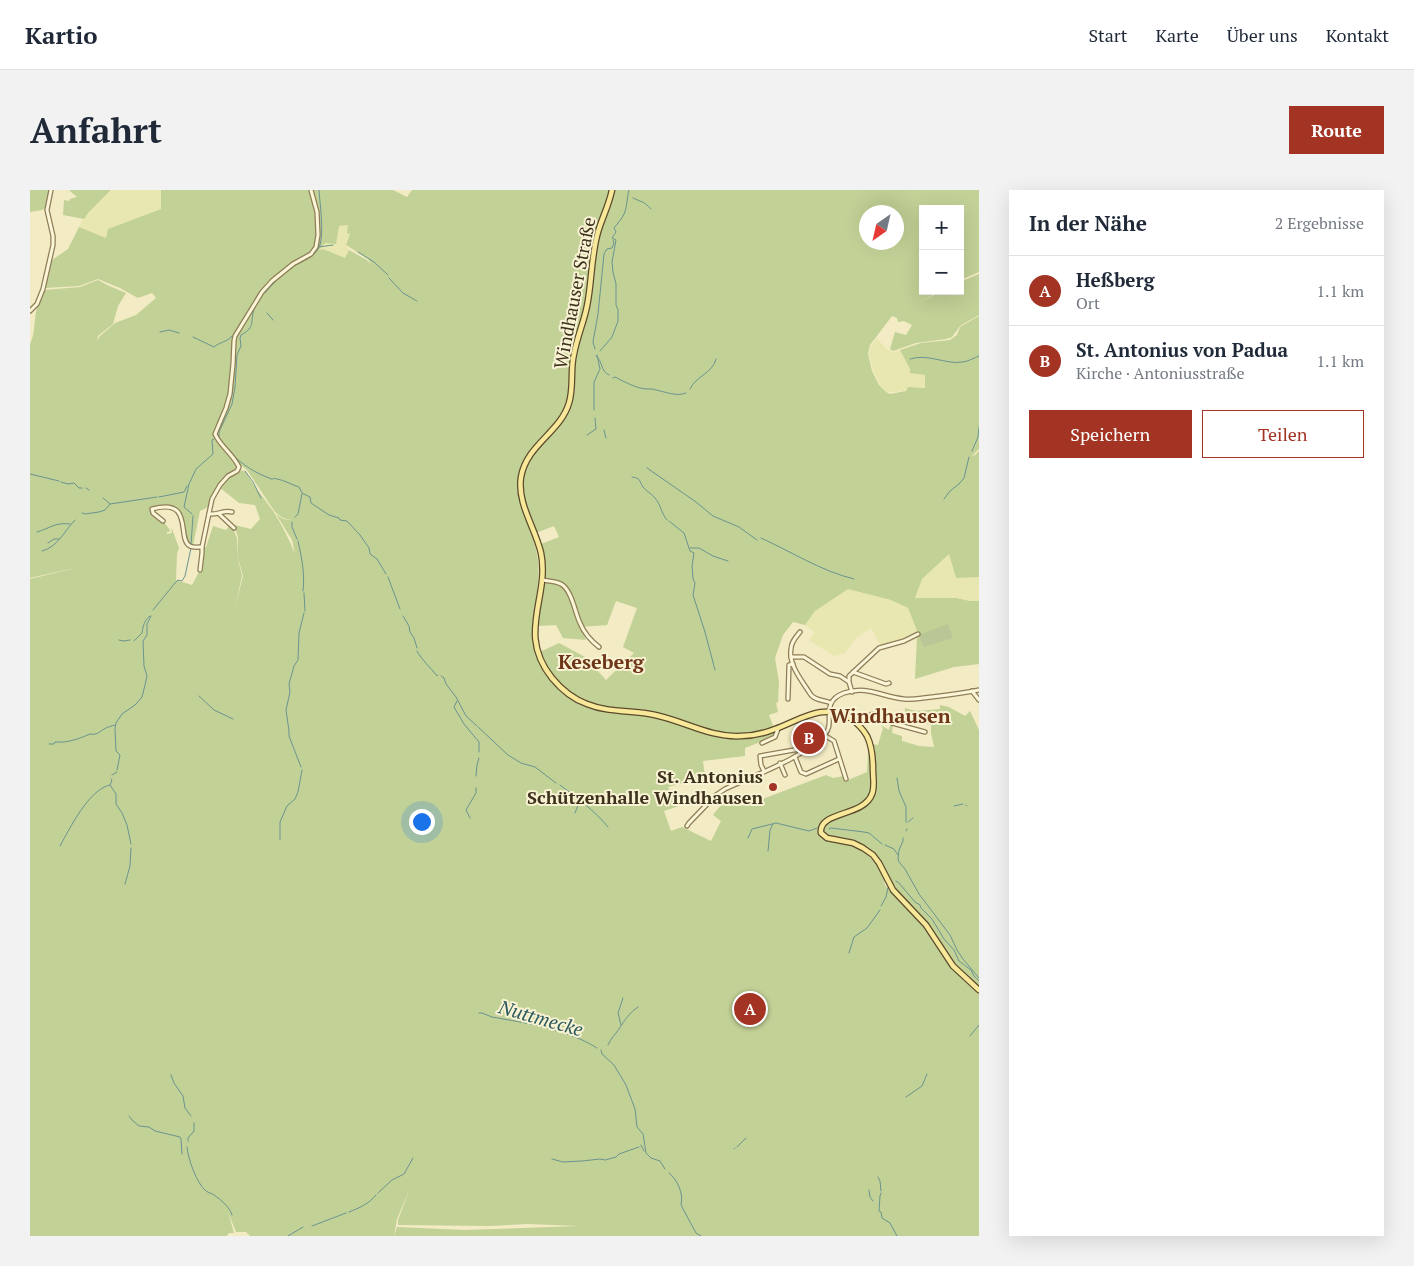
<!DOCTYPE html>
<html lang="de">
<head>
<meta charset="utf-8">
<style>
	body { margin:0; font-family:"PT Serif",serif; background:#f2f2f3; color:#1f2937 }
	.controls { position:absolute; right:15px; top:15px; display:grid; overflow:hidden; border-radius:0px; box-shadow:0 5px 20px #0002 }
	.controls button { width:45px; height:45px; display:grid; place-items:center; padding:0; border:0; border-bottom:1px solid #e0e1e3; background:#fff; color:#1f2937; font:25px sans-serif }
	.compass { position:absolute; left:829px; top:15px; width:45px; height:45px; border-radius:50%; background:#fff; box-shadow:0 5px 20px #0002; rotate:214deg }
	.you { position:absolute; left:391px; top:631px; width:18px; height:18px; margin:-12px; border:4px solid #fff; border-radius:50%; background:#1a73e8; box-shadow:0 0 0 8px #1a73e833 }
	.badge { display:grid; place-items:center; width:32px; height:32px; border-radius:50%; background:#a33423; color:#fff; font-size:16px; font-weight:700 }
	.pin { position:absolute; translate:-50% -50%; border:2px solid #fff; box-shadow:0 1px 5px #0006 }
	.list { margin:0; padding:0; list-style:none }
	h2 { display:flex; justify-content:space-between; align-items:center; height:65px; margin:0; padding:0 20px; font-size:21px }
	h2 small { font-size:16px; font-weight:400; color:#747a83 }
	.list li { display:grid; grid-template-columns:32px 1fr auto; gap:15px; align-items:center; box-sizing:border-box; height:70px; padding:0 20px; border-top:1px solid #e0e1e3 }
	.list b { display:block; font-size:19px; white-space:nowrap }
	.list p { margin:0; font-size:16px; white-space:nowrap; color:#747a83 }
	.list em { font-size:16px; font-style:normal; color:#747a83 }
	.actions { display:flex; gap:10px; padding:15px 20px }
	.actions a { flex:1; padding:11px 0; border:1px solid #a33423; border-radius:0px; text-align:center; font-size:18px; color:#a33423 }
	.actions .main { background:#a33423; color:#fff }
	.map { position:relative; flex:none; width:949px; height:1046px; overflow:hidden; border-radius:0px }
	header { display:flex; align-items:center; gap:30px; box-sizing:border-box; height:70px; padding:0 25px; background:#fff; border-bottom:1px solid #e0e1e3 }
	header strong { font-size:24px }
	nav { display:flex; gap:28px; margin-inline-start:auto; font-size:18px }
	.intro { display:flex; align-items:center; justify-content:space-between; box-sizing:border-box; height:120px; padding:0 30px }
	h1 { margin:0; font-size:35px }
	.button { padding:12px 22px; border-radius:0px; background:#a33423; color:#fff; font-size:18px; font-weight:700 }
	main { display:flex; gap:30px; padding:0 30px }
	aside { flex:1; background:#fff; border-radius:0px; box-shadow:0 5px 20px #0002 }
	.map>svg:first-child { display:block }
	.farmland { fill:#e8e7b0 }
	.green { fill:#c2d196; fill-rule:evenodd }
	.cemetery { fill:#b9c696 }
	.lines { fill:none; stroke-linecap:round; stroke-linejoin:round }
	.stream { stroke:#6b9490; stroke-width:1 }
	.minor-casing { stroke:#8e7d58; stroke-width:5.5 }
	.major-casing { stroke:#5c4a2d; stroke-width:7 }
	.minor { stroke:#fcf6d8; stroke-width:3 }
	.major { stroke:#f8e899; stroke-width:4.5 }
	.poi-dot { fill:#a33423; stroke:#f9f3d4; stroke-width:2 }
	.labels { text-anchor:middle; stroke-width:4; stroke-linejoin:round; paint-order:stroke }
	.street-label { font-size:18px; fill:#3d311d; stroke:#f9f3d4 }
	.poi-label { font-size:18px; font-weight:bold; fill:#3d311d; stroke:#f9f3d4; text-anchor:end }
	.water-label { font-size:19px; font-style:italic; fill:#2b5a5e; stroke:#f9f3d4 }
	.quarter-label { font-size:20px; font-weight:bold; fill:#6e3719; stroke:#f9f3d4 }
</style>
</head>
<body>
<header>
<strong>Kartio</strong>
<nav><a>Start</a><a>Karte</a><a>Über uns</a><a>Kontakt</a></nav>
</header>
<div class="intro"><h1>Anfahrt</h1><a class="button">Route</a></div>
<main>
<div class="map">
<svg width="949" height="1046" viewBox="0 0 949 1046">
	<rect width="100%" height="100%" fill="#f2ebc3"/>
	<g class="farmland">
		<path d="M83,0H131V19L78,39L76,48L49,37L57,23Z"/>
		<path d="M318,35L320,44L316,55L319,60L315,69L293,59L289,60L309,36Z"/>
		<path d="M847,148L855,158L861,162L863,163L870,160L880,179L895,185V198L878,197L877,200L864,202H856L850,195L843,180L839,164L841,156Z"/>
		<path d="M919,364L926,388L949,387V411H940L926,408H885L892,389Z"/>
		<path d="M819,398L861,410L878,418L888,443L887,446L851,456L841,438L827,447L815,463L804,466L779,450L785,442L775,435L785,421Z"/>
	</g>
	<g class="green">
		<path d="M0,0H20L16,17L12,20L0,22Z"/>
		<path d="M39,0H81L58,23L54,29L33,25L34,10L39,11L40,9L47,7Z"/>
		<path d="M131,0H363L377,7L382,0H949V82L930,90V19H893V101H910L892,111L913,101H930V92L949,84V125L930,136L922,147L916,149L886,153L863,161L860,159L865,142L876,145L882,135L874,131L868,132L867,128L862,126L840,155L838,164L842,181L849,195L856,202L860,204L876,201L878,197L895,198V185L880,183V179L870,160L891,153L920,150L927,145L930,137L949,126V259L942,266L945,265L949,261V387L926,388L919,364L892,389L885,408H926L940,411H949V474L924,477L885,489L887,446L888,443L878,418L861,410L818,399L785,421L775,435L763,432L753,445L745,468L749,492L748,512L746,513L748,522L739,525L745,541L743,547L715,558V566L673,571L675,587L638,597L649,616L634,621L641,641L652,637L681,651L691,631L683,625C692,613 696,608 712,609L710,616L722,613L796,585L803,588L814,586L816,591L837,582L838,562L841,561C841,578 848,606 829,616C817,623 803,624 791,631L788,635V643L794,649L822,655L834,662L847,674L853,686L855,695L889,731L903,749L912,765L923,779L938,794L949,802V1046H364L367,1037L434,1040L549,1036L497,1034L460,1036L368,1035V1030L380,998L367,1029L364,1046H220L216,1042H206L198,1022L204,1043H199L197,1046H0V389L41,379L57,377L40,379L0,388V154C2,149 4,144 4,138C6,125 6,110 14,100L50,97L68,90L77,95L96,103L88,116L83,134L68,146L67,152L69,147L85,133L106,125L126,108L122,103L108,108L90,98L68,89L49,96L15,98L14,96L19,72L38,59L49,37L76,48L78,39L131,19ZM836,22H866V52H836ZM318,35L317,43L320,44L316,55L338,69L341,75L337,70L319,60L315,68L293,59L289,60L295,53L306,54L309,36ZM185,245L208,273L217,280L245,322L253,328L262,330L253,329L246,324L262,350L265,364C259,349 252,335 243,321C234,308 223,296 216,282L211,280L199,287L189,297L209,313L225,315L230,329L221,339L204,335L208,347V368L213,386L205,418L212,386L208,369L207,348L204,341L199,336L196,340L183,336L176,357H174L170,380L162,395L146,390L147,364L149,358L142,339L141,337L142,343L137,344V342H139L140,340L133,331L121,322V318L125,317L144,319L153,331L154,346L158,354L163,356L170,321L180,316L189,295L207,277L206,273L185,248ZM500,261H502C499,268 495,276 494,284C489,304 500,325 506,343L524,336L529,347L511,354L515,373V391L507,436L526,435L533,448L556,450L550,437L577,435L586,411L607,418L593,457L604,463L576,490L555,467L529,453L510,462L506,460C505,447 504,434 505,421C506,404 510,388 508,371C504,330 471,302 500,261Z"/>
		<path d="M910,515L919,517L935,526L940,521L949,540V798L924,775L891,728L864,697L852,672L847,665L831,654L800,647L795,645L793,640C796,623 830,627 840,612C848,600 845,568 843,554L848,555L853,538L851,535L859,540L861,533L863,534L862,543L872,546V551L889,556L904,557L901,543V535L883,530L878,522L875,523V518C888,523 897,520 910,519Z"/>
	</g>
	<path class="cemetery" d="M918,434L923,448L894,457L889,445Z"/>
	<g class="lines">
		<g class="stream">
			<path d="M603,8C611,12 614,11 621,19"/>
			<path d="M289,57L303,55"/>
			<path d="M328,62L344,72L358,85"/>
			<path d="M359,88L373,103L387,111"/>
			<path d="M235,103C242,94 251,86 260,79C271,70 285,69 290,55C294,40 290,16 289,0"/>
			<path d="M237,123L243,130"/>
			<path d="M130,142L139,140L149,143"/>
			<path d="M163,147L184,157C190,152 197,152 202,146L204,147"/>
			<path d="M565,159L563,152L568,124L574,64L577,59L582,58L584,53L583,50"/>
			<path d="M570,161L582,147L588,131V120L586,115V94L583,82L582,72L586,50L582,48L586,42L584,38C587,34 592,29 594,24C597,18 597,7 599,0"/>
			<path d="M566,166C573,171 570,181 579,185"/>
			<path d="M880,169C898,163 916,175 933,172C939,171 944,168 949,166"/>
			<path d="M583,188L585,187C595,192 607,199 618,199C621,199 624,199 626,200C636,202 647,207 656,203"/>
			<path d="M660,199C666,186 683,183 686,169"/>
			<path d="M564,220V192L570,179L567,165"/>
			<path d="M574,240L576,248"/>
			<path d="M557,245L566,239L565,228"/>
			<path d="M189,248V242L202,214L205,197L207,165L211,156L210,148L211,145C224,138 221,134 223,123C224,117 228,112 231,107"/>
			<path d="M942,261L948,247L949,237"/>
			<path d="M201,263C212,275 226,283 239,288C245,291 241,287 247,289C254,290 262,295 269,297L272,303L280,307L281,313L299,325L309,328L310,330L317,331L330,345L339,358L340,364L347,369L356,384"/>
			<path d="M617,278L666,312L683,326L709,337L727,350"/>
			<path d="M215,281L223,292L231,308"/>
			<path d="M0,284L29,291"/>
			<path d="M602,287C611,288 609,291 613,297C616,301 622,304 625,308C631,315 631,323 637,330"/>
			<path d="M31,292L38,294L44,293L49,298H52"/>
			<path d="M56,298L59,300"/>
			<path d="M129,307L154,302L157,296"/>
			<path d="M73,308L80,314"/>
			<path d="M914,309L920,301L929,294L934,288L939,267"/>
			<path d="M52,323L55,324L69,322L75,320L80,314L127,307"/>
			<path d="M162,324L154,317L159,294L166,279L183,264L182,250L184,249"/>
			<path d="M265,327L268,324L272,304"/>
			<path d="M639,331L654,343L660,361L664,363L662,376L663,389L665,393L663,405L675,442L685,480"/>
			<path d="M262,332V337L267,349"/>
			<path d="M7,342C21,338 25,332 40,334"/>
			<path d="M731,348C762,362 791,381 824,389"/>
			<path d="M268,351C272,369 275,384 273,401"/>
			<path d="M18,353L24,349H29"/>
			<path d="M161,355L163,326"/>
			<path d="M660,358H669L683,366L698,371"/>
			<path d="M12,361C28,357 34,341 45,330"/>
			<path d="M358,387L370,419"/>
			<path d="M274,403L275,421"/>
			<path d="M123,420L145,393L148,390L152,391L155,386L161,358"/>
			<path d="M373,426L379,436L380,442L384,448L387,458"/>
			<path d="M89,450L94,451L100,450"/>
			<path d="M104,451L112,443C113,437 114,430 120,426"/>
			<path d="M387,461C391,469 401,478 407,486L408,485"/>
			<path d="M411,486L414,488L416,494L426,507L436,526L447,536"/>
			<path d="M169,506L184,520L203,529"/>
			<path d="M427,511L424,517L434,534L449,552V562"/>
			<path d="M448,537L478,565L491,573L505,577L526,593"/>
			<path d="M19,554H24L25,552C38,553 48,549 60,544C67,545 68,543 74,539C77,537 82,536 85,535"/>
			<path d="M271,577L259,546V541L256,520L260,502L259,494L264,476L268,470L269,443L274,423"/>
			<path d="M87,580L90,565L86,561L85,539L86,533L92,524L105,515L112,507L115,495L117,486L114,476L113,451L117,445V434L121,426"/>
			<path d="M82,585L87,582"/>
			<path d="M446,586L447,575L449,568"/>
			<path d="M867,588L869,601L876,617V632"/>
			<path d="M81,589L82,590L80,595L86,604V614L92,623L97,635L101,654"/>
			<path d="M530,595C547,608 564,620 578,637"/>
			<path d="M936,615L937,616"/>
			<path d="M924,616L933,614"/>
			<path d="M545,623L550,610"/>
			<path d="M440,628L436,620L446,603V598"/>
			<path d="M878,632L883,628"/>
			<path d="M799,639L801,638L834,642L839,643L852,654"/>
			<path d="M876,641L877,639"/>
			<path d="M718,648L722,639L746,633L779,641L787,638"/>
			<path d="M873,648V651L869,660L868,669L869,672L875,679L889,704L920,745L927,760L933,769L949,788"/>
			<path d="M250,650V632L257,616L265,609L268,602L272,580"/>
			<path d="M855,655L864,659L868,665"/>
			<path d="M30,656C40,638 59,599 80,595"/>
			<path d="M738,661L740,640L743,634"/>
			<path d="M866,691L869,693L885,712L890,715L891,718L902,729L914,749L924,760L929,771L941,780L944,786L949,791"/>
			<path d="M95,694L100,676L101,658"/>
			<path d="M851,716L856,707L858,698"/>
			<path d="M819,763L824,747L837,738L850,720"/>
			<path d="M449,823H452L462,827C496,833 537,839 567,858"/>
			<path d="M591,835L588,823L593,808"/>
			<path d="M940,846L949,835"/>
			<path d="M578,855C581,848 585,845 589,839C595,830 599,823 608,817"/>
			<path d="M571,860L572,864L584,875L596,895L605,919L607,937L613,944L616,963L621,968L630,971L635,979"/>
			<path d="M141,885L144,893L153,906L155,918L161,926"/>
			<path d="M876,907L892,896L897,884"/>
			<path d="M99,926L102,930L109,936L119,937L125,941L150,947L151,949L152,964"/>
			<path d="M158,951V948L164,941V933"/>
			<path d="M611,955L614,961"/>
			<path d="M157,957C158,969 167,994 176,1001C179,1003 181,1003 184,1005C190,1009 200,1017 202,1025"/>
			<path d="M707,957L716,948"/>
			<path d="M704,959L705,958"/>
			<path d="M522,969L533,972L552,971L570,969L575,970L586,967L589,964L609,957"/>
			<path d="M639,983C647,989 654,1004 651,1014L652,1017L666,1043L671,1046"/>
			<path d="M848,987L850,991L851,1001"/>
			<path d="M839,1000L840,1007L843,1011"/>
			<path d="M348,1003L362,990L374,984L383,968"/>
			<path d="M851,1003L850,1006L849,1021L851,1022L852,1028L860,1033L867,1046"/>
			<path d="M319,1022C329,1018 339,1014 346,1005"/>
			<path d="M282,1036L316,1023"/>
			<path d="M258,1046L273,1037"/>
		</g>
		<g class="minor-casing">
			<g id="minor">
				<path d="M0,121L7,114L13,99L23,55V46L17,20L21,0"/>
				<path d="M179,324C188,325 193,320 202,322"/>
				<path d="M189,324L204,338"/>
				<path d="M133,331L123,323L122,319C165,307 146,349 160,356C163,358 169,357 172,357"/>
				<path d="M170,380L172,363V357L182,309L190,295L198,286L207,281L209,277C203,264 190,256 185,244L196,218L200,204L203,174L204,151L205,146L232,102L242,91L263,74L281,64L286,57L288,45L287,22L281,0"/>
				<path d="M512,390C518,391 526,391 531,394C542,400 545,423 550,433C554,443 560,450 569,457"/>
				<path d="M770,442C766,447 761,452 761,459C758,475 773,492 781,505C786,511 795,510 801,513"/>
				<path d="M761,467H774L800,484L810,486L819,492"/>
				<path d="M823,482L856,494L859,493"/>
				<path d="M942,501L949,510"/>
				<path d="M822,502L819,492V486L849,458L874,451L888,444"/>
				<path d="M758,509L759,475L763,474"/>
				<path d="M823,530L826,526H836L848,523L857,527L862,533L895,542"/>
				<path d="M794,545L804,551L816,589"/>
				<path d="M732,553L745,547L748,539"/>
				<path d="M765,567L771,582L776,584L809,569"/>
				<path d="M750,573L755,585"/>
				<path d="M734,581L731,575L730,566L764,560L776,559"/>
				<path d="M657,636L659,633L686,605L695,599C727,584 770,570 795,544C806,533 789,512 814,503C837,495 852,507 874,509C880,510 886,509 893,508C912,506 930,504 949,500"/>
			</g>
		</g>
		<g class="major-casing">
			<path id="major" d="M582,0C579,15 572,28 568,42C561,66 562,92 557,116C554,132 547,147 544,164C540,180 544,197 539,213C530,243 497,254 491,287C487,314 505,337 511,363C520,408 486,443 522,488C531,499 543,509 557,514C579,523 603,520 625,525C654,531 681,548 711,546C723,546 735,543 745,539C770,530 794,512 820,528C827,533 833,539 837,546C842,556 843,568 843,580C843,588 845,597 842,604C834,627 788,621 791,643L797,648L823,653L833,658L843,665L849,673L863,700L896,735L923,776L949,800"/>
		</g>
		<use href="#minor" class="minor"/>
		<use href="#major" class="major"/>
	</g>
	<circle class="poi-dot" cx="743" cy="597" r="5"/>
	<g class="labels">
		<g class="street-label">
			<text transform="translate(545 103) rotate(-79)" y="6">Windhauser Straße</text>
		</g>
		<g class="poi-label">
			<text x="733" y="593">St. Antonius<tspan x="733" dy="21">Schützenhalle Windhausen</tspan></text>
		</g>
		<g class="water-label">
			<text transform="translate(511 828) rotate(16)" y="7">Nuttmecke</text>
		</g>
		<g class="quarter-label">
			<text x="571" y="479">Keseberg</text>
			<text x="860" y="533">Windhausen</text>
		</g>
	</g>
</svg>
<div class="controls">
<button>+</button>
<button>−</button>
</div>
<svg class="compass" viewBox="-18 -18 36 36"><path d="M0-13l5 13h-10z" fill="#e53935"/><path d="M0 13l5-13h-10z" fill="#747a83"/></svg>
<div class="you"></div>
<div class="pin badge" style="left:720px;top:819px">A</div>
<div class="pin badge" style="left:779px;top:548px">B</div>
</div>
<aside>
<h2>In der Nähe<small>2 Ergebnisse</small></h2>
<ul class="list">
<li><span class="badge">A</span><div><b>Heßberg</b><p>Ort</p></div><em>1.1 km</em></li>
<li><span class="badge">B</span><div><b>St. Antonius von Padua</b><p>Kirche · Antoniusstraße</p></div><em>1.1 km</em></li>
</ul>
<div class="actions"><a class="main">Speichern</a><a>Teilen</a></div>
</aside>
</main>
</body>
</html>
